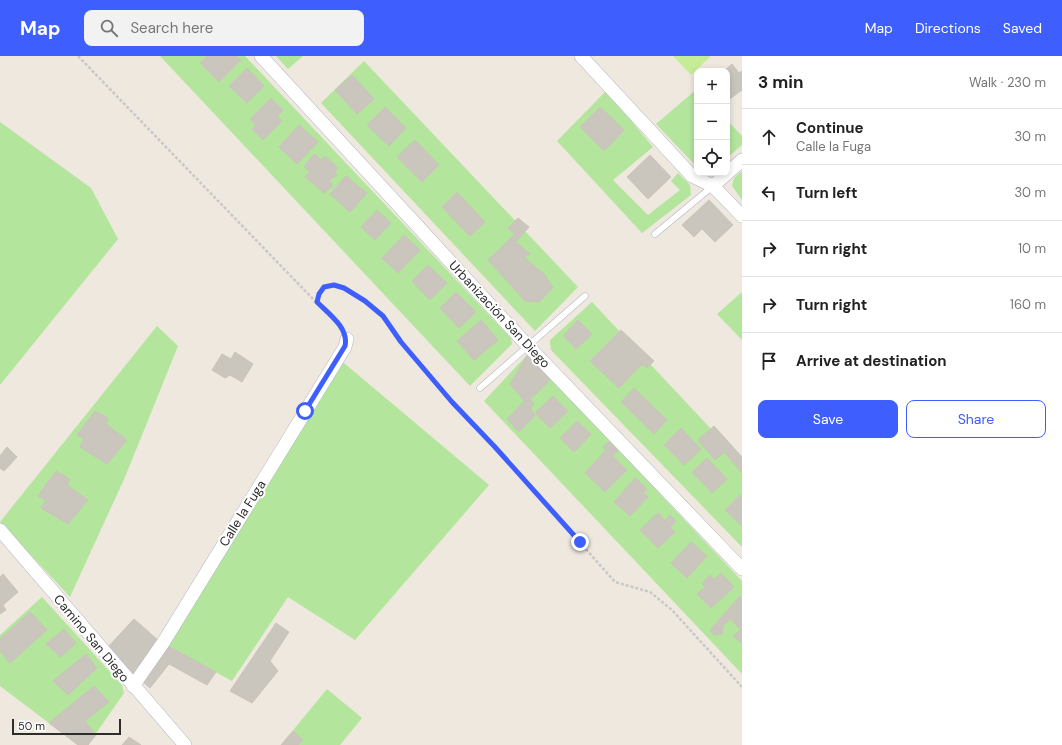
<!DOCTYPE html>
<html lang="en">
<head>
<meta charset="utf-8">
<style>
	body { margin:0; font-family:"DM Sans",sans-serif; background:#f2f2f2; color:#222 }
	.controls { position:absolute; right:12px; top:12px; display:grid; overflow:hidden; border-radius:8px; box-shadow:0 2px 6px #0003 }
	.controls button { width:36px; height:36px; display:grid; place-items:center; padding:0; border:0; border-bottom:1px solid #e0e0e0; background:#fff; color:#222; font:20px sans-serif }
	.scale { position:absolute; left:12px; bottom:10px; width:109px; box-sizing:border-box; padding-left:4px; border:2px solid #2d2d2d; border-top:0; font-size:11px; line-height:14px; white-space:nowrap; color:#2d2d2d; -webkit-text-stroke:3px #fff; paint-order:stroke }
	.stop { position:absolute; width:12px; height:12px; margin:-9px; border:3px solid #3e5efd; border-radius:50%; background:#fff }
	.stop.end { background:#3e5efd; border-color:#fff; box-shadow:0 1px 4px #0008 }
	.list { margin:0; padding:0; list-style:none }
	h2 { display:flex; justify-content:space-between; align-items:center; height:52px; margin:0; padding:0 16px; font-size:17px }
	h2 small { font-size:13px; font-weight:400; color:#767676 }
	.list li { display:grid; grid-template-columns:26px 1fr auto; gap:12px; align-items:center; box-sizing:border-box; height:56px; padding:0 16px; border-top:1px solid #e0e0e0 }
	.list b { display:block; font-size:15px; white-space:nowrap }
	.list p { margin:0; font-size:13px; white-space:nowrap; color:#767676 }
	.list em { font-size:13px; font-style:normal; color:#767676 }
	.actions { display:flex; gap:8px; padding:12px 16px }
	.actions a { flex:1; padding:9px 0; border:1px solid #3e5efd; border-radius:8px; text-align:center; font-size:14px; color:#3e5efd }
	.actions .main { background:#3e5efd; color:#fff }
	.icon { flex:none; width:22px; height:22px; fill:none; stroke:currentColor; stroke-width:2; stroke-linecap:round; stroke-linejoin:round }
	.map { position:relative; flex:none; width:742px; height:689px; overflow:hidden }
	header { display:flex; align-items:center; gap:24px; box-sizing:border-box; height:56px; padding:0 20px; background:#3e5efd; color:#fff }
	header strong { font-size:19px }
	nav { display:flex; gap:22px; margin-inline-start:auto; font-size:14px }
	.search { width:280px; height:36px; background:#f2f2f2; display:flex; align-items:center; gap:10px; box-sizing:border-box; padding:0 14px; border-radius:8px; color:#767676; font-size:15px }
	main { display:flex }
	aside { flex:1; background:#fff }
	.map>svg:first-child { display:block }
	.green { fill:#b3e59c }
	.pitch { fill:#c7ec97 }
	.building { fill:#cac6be; stroke:#cac4b9 }
	.lines { fill:none; stroke-linecap:round; stroke-linejoin:round }
	.lane-casing { stroke:#b3b5c0; stroke-width:7 }
	.street-casing { stroke:#b3b5c0; stroke-width:14 }
	.path { stroke:#c8c8c8; stroke-width:2.5; stroke-dasharray:3 2; stroke-linecap:butt }
	.lane { stroke:#fff; stroke-width:6 }
	.street { stroke:#fff; stroke-width:13 }
	.route { stroke:#3e5efd; stroke-width:5 }
	.labels { text-anchor:middle; stroke-width:4; stroke-linejoin:round; paint-order:stroke }
	.street-label { font-size:13px; fill:#2d2d2d; stroke:#fff }
</style>
</head>
<body>
<header>
<strong>Map</strong>
<div class="search"><svg class="icon" aria-label="search" viewBox="0 0 24 24"><circle cx="10" cy="10" r="6"/><path d="M15 15l6 6"/></svg>Search here</div>
<nav><a>Map</a><a>Directions</a><a>Saved</a></nav>
</header>
<main>
<div class="map">
<svg width="742" height="689" viewBox="0 0 742 689">
	<rect width="100%" height="100%" fill="#eee8df"/>
	<g class="green">
		<path d="M160,0H245L511,282L512,288L470,330Z"/>
		<path d="M276,0H303L288,13Z"/>
		<path d="M364,5L578,231L535,275L321,47Z"/>
		<path d="M697,33V111L656,68Z"/>
		<path d="M606,35L653,91L613,124L648,159L680,134L671,125L678,117L690,129L691,139L642,177L557,85Z"/>
		<path d="M727,64L742,80V89L727,102Z"/>
		<path d="M0,66L91,132L118,183L0,329Z"/>
		<path d="M742,115V144L732,130L734,122Z"/>
		<path d="M742,236V284L717,258Z"/>
		<path d="M592,246L742,406V491L551,294L550,284Z"/>
		<path d="M157,270L178,290L125,421L70,541L0,466Z"/>
		<path d="M528,298L742,525V618L484,345Z"/>
		<path d="M338,302L489,429L355,584L288,541L232,625L163,587Z"/>
		<path d="M42,541L122,629L124,637L88,689H78L0,630V579Z"/>
		<path d="M327,633L362,662L340,689H281Z"/>
	</g>
	<path class="pitch" d="M673,0H711L691,19Z"/>
	<g class="building">
		<path d="M207,0H236L241,4L219,26L200,7Z"/>
		<path d="M732,8L739,17L742,15V34L727,45V15H724Z"/>
		<path d="M247,12L264,30L247,47L229,30Z"/>
		<path d="M352,19L374,43L357,58L335,34Z"/>
		<path d="M271,42L283,54L277,60L282,65L263,84L252,73L256,69L250,63Z"/>
		<path d="M385,51L406,72L389,90L367,69Z"/>
		<path d="M600,51L624,74L604,95L580,71Z"/>
		<path d="M299,69L318,86L297,108L279,91Z"/>
		<path d="M415,84L439,109L422,126L397,101Z"/>
		<path d="M314,98L321,104L325,100L338,112L334,115L337,119L329,124L333,130L324,137L305,121L310,116L304,111Z"/>
		<path d="M650,99L671,121L648,143L627,121Z"/>
		<path d="M346,120L367,137L350,156L330,138Z"/>
		<path d="M457,136L485,166L470,180L442,151Z"/>
		<path d="M709,144L733,169L715,186L702,173L694,181L682,169Z"/>
		<path d="M377,154L391,167L375,184L361,171Z"/>
		<path d="M518,162L529,171L516,186L530,198L524,201L545,219L553,232L539,246L525,245L488,204L515,178L508,172Z"/>
		<path d="M404,179L420,194L398,217L382,202Z"/>
		<path d="M428,209L447,227L430,244L412,225Z"/>
		<path d="M456,236L476,256L459,272L440,252Z"/>
		<path d="M481,264L498,284L474,304L457,285Z"/>
		<path d="M578,264L592,278L576,293L563,280Z"/>
		<path d="M621,274L654,305L647,312L642,308L619,332L590,305Z"/>
		<path d="M235,296L253,308L242,326L230,319L225,322L212,314L222,298L231,303Z"/>
		<path d="M528,298L550,319L547,328L530,343L534,349L530,352L535,360L519,376L507,363L524,345L510,328Z"/>
		<path d="M634,332L667,364L654,378L621,346Z"/>
		<path d="M553,340L568,355L550,372L535,357Z"/>
		<path d="M95,355L108,362L106,368L127,384L107,408L80,391L84,383L77,379Z"/>
		<path d="M577,365L591,378L574,396L560,382Z"/>
		<path d="M714,370L742,401V417L724,396L715,404L698,384Z"/>
		<path d="M681,372L701,393L684,409L664,389Z"/>
		<path d="M609,386L618,395L613,400L627,414L605,436L585,417L606,394L603,391Z"/>
		<path d="M7,391L17,401L4,415L0,412V400Z"/>
		<path d="M707,402L727,423L712,437L692,416Z"/>
		<path d="M56,415L70,423L67,429L88,444L68,468L41,452L46,444L38,440Z"/>
		<path d="M635,422L647,433L643,437L648,441L630,460L614,446Z"/>
		<path d="M740,439L742,441V470L725,454Z"/>
		<path d="M658,457L665,465L670,459L676,465L670,471L675,476L658,492L640,474Z"/>
		<path d="M691,486L707,500L687,522L671,507Z"/>
		<path d="M721,517L734,531L711,552L697,538L705,531L702,527L710,519L714,524Z"/>
		<path d="M3,518L18,536L3,549L6,554L0,558V521Z"/>
		<path d="M740,540L742,542V587L733,580L741,574L731,563L723,569L722,578L714,579L710,574Z"/>
		<path d="M30,556L47,574L10,607L0,595V583Z"/>
		<path d="M134,563L159,585L133,617L108,591Z"/>
		<path d="M276,567L289,576L270,605L278,615L252,647L230,635Z"/>
		<path d="M64,573L76,587L61,601L46,588Z"/>
		<path d="M168,590L185,599L178,613L169,608L150,632L142,625Z"/>
		<path d="M86,598L97,612L68,639L53,625Z"/>
		<path d="M185,599L216,616L207,629L178,613Z"/>
		<path d="M94,630L109,646L85,665L96,679L88,689H78L49,667Z"/>
		<path d="M293,675L303,684L298,689H281Z"/>
		<path d="M129,681L141,689H122Z"/>
	</g>
	<g class="lines">
		<g class="lane-casing">
			<g id="lane">
				<path d="M655,178L713,130"/>
				<path d="M480,332L585,240"/>
			</g>
		</g>
		<g class="street-casing">
			<g id="street">
				<path d="M261,0L527,289L742,513"/>
				<path d="M581,0L692,120L713,130L742,160"/>
				<path d="M713,130L742,104"/>
				<path d="M0,474L185,689"/>
				<path d="M133,630L163,587L345,291L347,283"/>
			</g>
		</g>
		<g class="path">
			<path d="M78,0L341,272"/>
			<path d="M317,246L319,238L324,231L334,229L344,232L365,245L383,260L401,286L434,323L452,346L494,389L615,526L650,536L672,554L742,631"/>
		</g>
		<use href="#lane" class="lane"/>
		<use href="#street" class="street"/>
	</g>
	<g class="lines">
		<path class="route" d="M305,355L345,290C349,272 329,258 317,246L319,238L324,231L334,229L344,232L365,245L383,260L401,286L452,346L494,390L580,486"/>
	</g>
	<g class="labels">
		<g class="street-label">
			<text transform="translate(500 258) rotate(47)" y="5">Urbanización San Diego</text>
			<text transform="translate(242 457) rotate(-58)" y="5">Calle la Fuga</text>
			<text transform="translate(92 582) rotate(50)" y="5">Camino San Diego</text>
		</g>
	</g>
</svg>
<div class="controls">
<button>+</button>
<button>−</button>
<button><svg class="icon" aria-label="locate" viewBox="0 0 24 24"><circle cx="12" cy="12" r="6"/><path d="M12 2v4M12 18v4M2 12h4M18 12h4"/></svg></button>
</div>
<div class="scale">50 m</div>
<div class="stop" style="left:305px;top:355px"></div>
<div class="stop end" style="left:580px;top:486px"></div>
</div>
<aside>
<h2>3 min<small>Walk · 230 m</small></h2>
<ul class="list">
<li><svg class="icon" aria-label="ahead" viewBox="0 0 24 24"><path d="M12 20V5M6 11l6-6 6 6"/></svg><div><b>Continue</b><p>Calle la Fuga</p></div><em>30 m</em></li>
<li><svg class="icon" aria-label="left" viewBox="0 0 24 24"><path d="M17 20v-9H6M10 6l-5 5 5 5"/></svg><div><b>Turn left</b></div><em>30 m</em></li>
<li><svg class="icon" aria-label="right" viewBox="0 0 24 24"><path d="M7 20v-9h11M14 6l5 5-5 5"/></svg><div><b>Turn right</b></div><em>10 m</em></li>
<li><svg class="icon" aria-label="right" viewBox="0 0 24 24"><path d="M7 20v-9h11M14 6l5 5-5 5"/></svg><div><b>Turn right</b></div><em>160 m</em></li>
<li><svg class="icon" aria-label="arrive" viewBox="0 0 24 24"><path d="M6 21V4h12l-3 4 3 4H6"/></svg><div><b>Arrive at destination</b></div></li>
</ul>
<div class="actions"><a class="main">Save</a><a>Share</a></div>
</aside>
</main>
</body>
</html>
